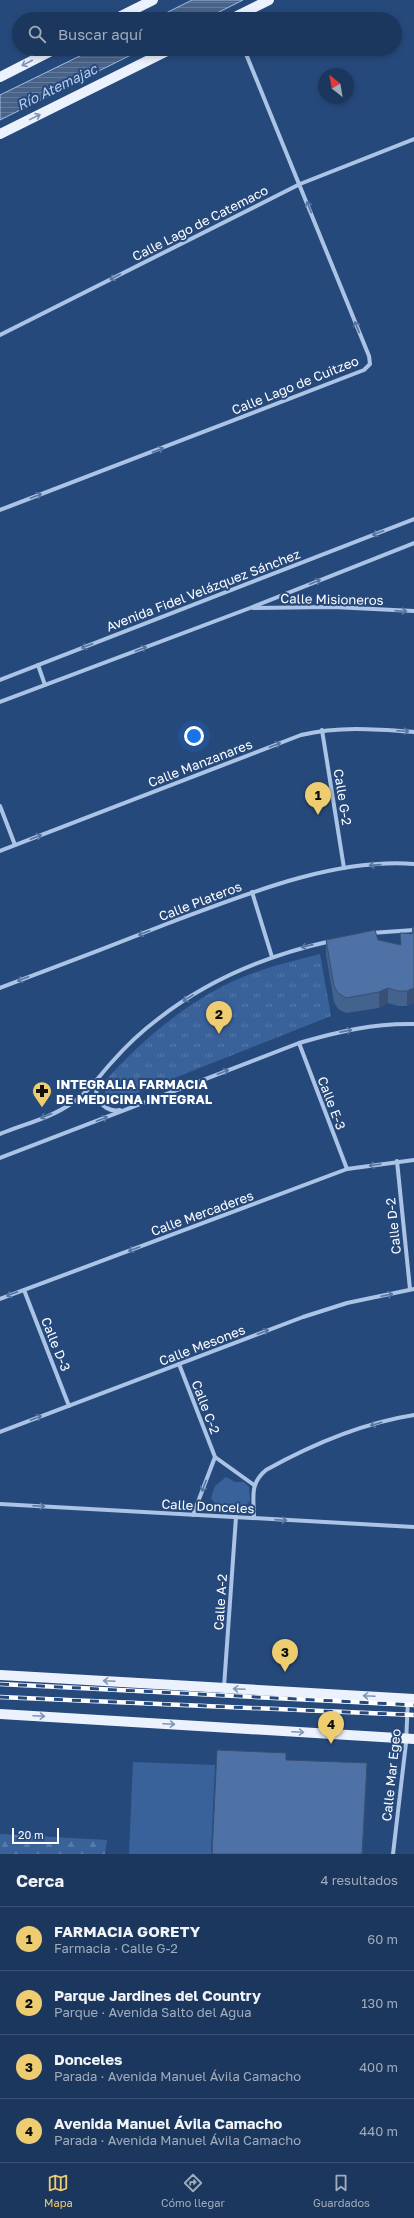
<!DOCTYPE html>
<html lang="es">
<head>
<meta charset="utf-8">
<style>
	body { margin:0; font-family:"Golos Text",sans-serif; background:#294266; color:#f1f3f6 }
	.compass { position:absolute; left:318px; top:68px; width:36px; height:36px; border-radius:50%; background:#1c375d; box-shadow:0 2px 6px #0003; rotate:329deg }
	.scale { position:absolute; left:12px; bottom:10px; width:47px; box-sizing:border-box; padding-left:4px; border:2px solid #fff; border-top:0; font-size:11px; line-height:14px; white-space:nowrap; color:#fff; -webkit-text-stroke:3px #26497c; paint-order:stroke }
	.you { position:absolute; left:194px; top:736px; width:14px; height:14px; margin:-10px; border:3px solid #fff; border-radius:50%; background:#1a73e8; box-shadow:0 0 0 6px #1a73e833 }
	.badge { display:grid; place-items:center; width:26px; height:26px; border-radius:50%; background:#edcd70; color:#111; font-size:13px; font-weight:700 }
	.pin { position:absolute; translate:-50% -33px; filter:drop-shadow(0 1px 2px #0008) }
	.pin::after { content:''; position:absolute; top:21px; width:14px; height:12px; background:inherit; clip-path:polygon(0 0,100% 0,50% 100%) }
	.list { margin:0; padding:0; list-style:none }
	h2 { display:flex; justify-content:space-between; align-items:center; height:52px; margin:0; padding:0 16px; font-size:17px }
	h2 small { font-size:13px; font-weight:400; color:#a0acbc }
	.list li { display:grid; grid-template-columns:26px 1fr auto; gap:12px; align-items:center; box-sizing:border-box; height:64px; padding:0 16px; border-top:1px solid #3a5172 }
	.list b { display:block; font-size:15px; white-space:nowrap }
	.list p { margin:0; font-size:13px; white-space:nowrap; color:#a0acbc }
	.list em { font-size:13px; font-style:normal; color:#a0acbc }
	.icon { flex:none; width:22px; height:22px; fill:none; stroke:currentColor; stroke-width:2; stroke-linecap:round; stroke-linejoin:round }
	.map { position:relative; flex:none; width:414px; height:1854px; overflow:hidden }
	.search { position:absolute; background:#1c375d; box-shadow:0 2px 6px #0003; left:12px; right:12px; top:12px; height:44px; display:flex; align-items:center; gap:10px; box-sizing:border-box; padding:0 14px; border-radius:22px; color:#a0acbc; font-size:15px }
	.sheet { height:308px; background:#1c375d }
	nav { display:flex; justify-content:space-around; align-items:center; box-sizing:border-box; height:56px; border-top:1px solid #3a5172; background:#1c375d; font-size:11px; color:#a0acbc }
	nav a { display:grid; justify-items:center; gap:2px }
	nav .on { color:#edcd70 }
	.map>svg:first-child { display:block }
	.forest { fill:url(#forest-firs) }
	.park { fill:url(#park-tufts) }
	.garden { fill:#3a629a }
	.water { fill:url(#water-rules); stroke:#9fbee5 }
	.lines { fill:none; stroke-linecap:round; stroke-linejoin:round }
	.minor { stroke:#abc3e5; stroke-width:4 }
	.primary { stroke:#ebf1fd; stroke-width:10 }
	.rail-casing { stroke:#fff; stroke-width:4.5 }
	.rail { stroke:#26497c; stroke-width:3; stroke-dasharray:9; stroke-linecap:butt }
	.wall { fill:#43628e }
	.shaded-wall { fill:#375074 }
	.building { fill:#4e72a5; stroke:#375074 }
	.oneway { stroke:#7f95b6 }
	.oneway2 { stroke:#5574a1 }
	.labels { text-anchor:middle; stroke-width:4; stroke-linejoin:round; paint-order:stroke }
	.street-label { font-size:13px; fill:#fff; stroke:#26497c }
	.poi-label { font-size:13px; font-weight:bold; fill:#fff; stroke:#26497c; text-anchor:start }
	.water-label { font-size:14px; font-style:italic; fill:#b6cdec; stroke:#26497c }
</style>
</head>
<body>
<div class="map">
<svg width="414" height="1854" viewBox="0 0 414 1854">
	<defs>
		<pattern id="forest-firs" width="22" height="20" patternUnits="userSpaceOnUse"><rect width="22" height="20" fill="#3a629a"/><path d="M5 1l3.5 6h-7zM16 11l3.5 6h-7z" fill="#587aa9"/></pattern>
		<pattern id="park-tufts" width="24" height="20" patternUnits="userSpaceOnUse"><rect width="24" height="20" fill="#3a629a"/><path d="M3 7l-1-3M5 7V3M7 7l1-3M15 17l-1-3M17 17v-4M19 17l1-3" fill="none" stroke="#587aa9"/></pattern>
		<pattern id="water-rules" width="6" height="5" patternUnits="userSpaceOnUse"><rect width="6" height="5" fill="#496388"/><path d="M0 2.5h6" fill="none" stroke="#647a9a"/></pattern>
	</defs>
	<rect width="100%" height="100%" fill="#26497c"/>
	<path class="forest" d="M0,1834L107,1840L105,1854H0Z"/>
	<path class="park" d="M320,954L331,1016L116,1101L105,1094V1081C141,1041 186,1002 236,980C263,968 292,961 320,954Z"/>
	<g class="garden">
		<path d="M226,1477L235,1482H244L249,1487L250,1501L245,1506H217L211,1498L215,1486Z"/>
		<path d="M133,1762L215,1765L211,1854H129Z"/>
	</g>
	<g class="water">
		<path d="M192,0H243L205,19H154Z"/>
		<path d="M94,49H143L0,120V95Z"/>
	</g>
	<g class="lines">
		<g class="minor">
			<path d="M0,335L300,184L414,139"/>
			<path d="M0,510L364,370L370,364L369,356L244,49"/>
			<path d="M253,608L333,607L414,611"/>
			<path d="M38,665L45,685"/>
			<path d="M0,680L414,519"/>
			<path d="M0,702L250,608L414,543"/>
			<path d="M322,730L344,868"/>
			<path d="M0,806L15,845"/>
			<path d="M0,851L301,735C339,726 375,729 414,732"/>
			<path d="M252,892L272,957"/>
			<path d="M371,933L414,930"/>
			<path d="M0,988C56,967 113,945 169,923C244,895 333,858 414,864"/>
			<path d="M299,1043L347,1169"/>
			<path d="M98,1081C92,1096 103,1113 120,1110"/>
			<path d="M0,1134C24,1124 51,1118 72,1103C89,1092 99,1076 112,1062C126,1046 142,1031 158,1019C209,979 268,955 331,941"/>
			<path d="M0,1158L299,1043C337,1032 374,1023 414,1024"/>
			<path d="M397,1161L410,1289"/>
			<path d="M24,1290L69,1406"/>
			<path d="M0,1299L347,1169L414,1160"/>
			<path d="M179,1364L215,1457L254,1485"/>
			<path d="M0,1432L303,1317L347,1303L414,1289"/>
			<path d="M0,1504L414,1527"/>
			<path d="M193,1515L215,1457"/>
			<path d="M254,1518C254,1498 249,1484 266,1470C311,1445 363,1423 414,1415"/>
			<path d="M224,1687L236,1517"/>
			<path d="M393,1854L406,1743L408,1699"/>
		</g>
		<g class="primary">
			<path d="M115,19L153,0"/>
			<path d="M231,19L269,0"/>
			<path d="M0,77L55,49"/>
			<path d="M0,134L171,49"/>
			<path d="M0,1675L414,1699"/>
			<path d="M0,1714L414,1739"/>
		</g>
		<g class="rail-casing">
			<g id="rail">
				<path d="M0,1684L414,1705"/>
				<path d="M0,1697L414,1715"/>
			</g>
		</g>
		<use href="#rail" class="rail"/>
	</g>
	<path class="wall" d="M414,927V1003L407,1006H398L388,1003L379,1008L346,1013L338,1009L334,1002L326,955V940H378L400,945L412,934Z"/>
	<g class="shaded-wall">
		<path d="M388,988V1003L379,1008V992Z"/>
		<path d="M414,988V1003L407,1006V991Z"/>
		<path d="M367,1763V1779L363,1854H362Z"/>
	</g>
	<g class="building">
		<path d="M413,926L414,927V988L407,991H398L388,988L379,992L346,998L338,993L334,986L326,940L375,930L378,940L401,945L400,933L412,934Z"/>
		<path d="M217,1750L286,1753V1760L367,1763L362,1854H212Z"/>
	</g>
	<defs><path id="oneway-shaft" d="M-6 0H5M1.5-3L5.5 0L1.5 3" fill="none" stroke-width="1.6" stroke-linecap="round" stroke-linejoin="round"/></defs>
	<g class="oneway">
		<use href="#oneway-shaft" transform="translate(27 63) rotate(153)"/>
		<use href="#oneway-shaft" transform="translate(35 117) rotate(-26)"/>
		<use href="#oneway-shaft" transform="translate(109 1681) rotate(-177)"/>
		<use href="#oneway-shaft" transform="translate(239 1689) rotate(-177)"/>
		<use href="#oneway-shaft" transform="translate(369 1696) rotate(-177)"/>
		<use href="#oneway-shaft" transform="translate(39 1716) rotate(3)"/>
		<use href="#oneway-shaft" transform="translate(169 1724) rotate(3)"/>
		<use href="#oneway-shaft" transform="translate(298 1732) rotate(3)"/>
	</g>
	<g class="oneway2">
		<use href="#oneway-shaft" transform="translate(309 207) rotate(-112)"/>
		<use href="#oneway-shaft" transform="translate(115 277) rotate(153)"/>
		<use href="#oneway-shaft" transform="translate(357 327) rotate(-112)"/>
		<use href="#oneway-shaft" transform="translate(158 450) rotate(-21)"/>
		<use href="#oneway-shaft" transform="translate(36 496) rotate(-21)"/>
		<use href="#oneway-shaft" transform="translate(378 533) rotate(159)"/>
		<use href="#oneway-shaft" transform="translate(315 582) rotate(-22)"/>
		<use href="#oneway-shaft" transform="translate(401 611) rotate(3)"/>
		<use href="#oneway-shaft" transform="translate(87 646) rotate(159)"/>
		<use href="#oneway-shaft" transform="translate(141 649) rotate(-21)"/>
		<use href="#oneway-shaft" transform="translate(403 731) rotate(3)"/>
		<use href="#oneway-shaft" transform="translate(275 745) rotate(-21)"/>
		<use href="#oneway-shaft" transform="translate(36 837) rotate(-21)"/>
		<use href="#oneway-shaft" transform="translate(375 865) rotate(176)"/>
		<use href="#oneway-shaft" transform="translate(144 933) rotate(159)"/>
		<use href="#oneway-shaft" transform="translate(307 946) rotate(167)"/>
		<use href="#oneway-shaft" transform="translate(23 979) rotate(159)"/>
		<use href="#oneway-shaft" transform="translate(188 998) rotate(149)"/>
		<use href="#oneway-shaft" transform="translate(346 1031) rotate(-11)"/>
		<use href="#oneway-shaft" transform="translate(223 1072) rotate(-21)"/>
		<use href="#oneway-shaft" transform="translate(46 1116) rotate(159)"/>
		<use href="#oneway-shaft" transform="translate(102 1119) rotate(-21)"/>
		<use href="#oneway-shaft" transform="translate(375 1165) rotate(171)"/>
		<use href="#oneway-shaft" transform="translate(134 1249) rotate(160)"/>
		<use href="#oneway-shaft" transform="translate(12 1294) rotate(159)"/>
		<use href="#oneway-shaft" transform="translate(387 1295) rotate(-12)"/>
		<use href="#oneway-shaft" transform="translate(263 1332) rotate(-21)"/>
		<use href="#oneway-shaft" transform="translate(36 1418) rotate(-21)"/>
		<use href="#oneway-shaft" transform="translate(376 1424) rotate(163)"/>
		<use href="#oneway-shaft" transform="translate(204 1486) rotate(111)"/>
		<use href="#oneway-shaft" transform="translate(39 1506) rotate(3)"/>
		<use href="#oneway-shaft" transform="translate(281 1520) rotate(3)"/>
	</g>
	<defs>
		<g id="pharmacy-pin" transform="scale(1)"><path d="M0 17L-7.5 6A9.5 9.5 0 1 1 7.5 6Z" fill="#edcd70" stroke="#26497c"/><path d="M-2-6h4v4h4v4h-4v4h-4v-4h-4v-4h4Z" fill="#111"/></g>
	</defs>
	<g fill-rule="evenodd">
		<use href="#pharmacy-pin" x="42" y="1091"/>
	</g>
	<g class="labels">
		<g class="street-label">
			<text transform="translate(200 223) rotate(-27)" y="5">Calle Lago de Catemaco</text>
			<text transform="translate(295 385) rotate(-22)" y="5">Calle Lago de Cuitzeo</text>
			<text transform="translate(203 590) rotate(-21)" y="5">Avenida Fidel Velázquez Sánchez</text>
			<text transform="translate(332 599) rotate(1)" y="5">Calle Misioneros</text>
			<text transform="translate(200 763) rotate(-21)" y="5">Calle Manzanares</text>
			<text transform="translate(343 797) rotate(81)" y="5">Calle G-2</text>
			<text transform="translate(200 901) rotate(-21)" y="5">Calle Plateros</text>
			<text transform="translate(332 1103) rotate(69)" y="5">Calle E-3</text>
			<text transform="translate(202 1213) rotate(-20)" y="5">Calle Mercaderes</text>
			<text transform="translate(393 1226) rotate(-96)" y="5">Calle D-2</text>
			<text transform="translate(56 1344) rotate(68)" y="5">Calle D-3</text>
			<text transform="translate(202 1345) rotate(-21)" y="5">Calle Mesones</text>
			<text transform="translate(206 1407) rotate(69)" y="5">Calle C-2</text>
			<text transform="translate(208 1506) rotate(3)" y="5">Calle Donceles</text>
			<text transform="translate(220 1602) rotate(-86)" y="5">Calle A-2</text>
			<text transform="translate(391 1775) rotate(-84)" y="5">Calle Mar Egeo</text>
		</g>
		<g class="poi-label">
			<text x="56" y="1089">INTEGRALIA FARMACIA<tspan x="56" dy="15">DE MEDICINA INTEGRAL</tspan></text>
		</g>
		<g class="water-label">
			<text transform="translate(57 87) rotate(-26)" y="5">Río Atemajac</text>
		</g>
	</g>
</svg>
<svg class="compass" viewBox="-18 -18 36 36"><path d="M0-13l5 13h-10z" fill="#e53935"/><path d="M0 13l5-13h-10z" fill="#a0acbc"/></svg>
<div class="scale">20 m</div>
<div class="you"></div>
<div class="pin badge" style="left:318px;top:815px">1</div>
<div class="pin badge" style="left:219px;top:1034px">2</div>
<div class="pin badge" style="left:285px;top:1672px">3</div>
<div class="pin badge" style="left:331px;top:1744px">4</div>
<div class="search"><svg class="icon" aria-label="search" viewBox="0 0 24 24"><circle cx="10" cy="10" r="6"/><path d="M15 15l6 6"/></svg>Buscar aquí</div>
</div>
<section class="sheet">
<h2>Cerca<small>4 resultados</small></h2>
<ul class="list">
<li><span class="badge">1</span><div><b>FARMACIA GORETY</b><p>Farmacia · Calle G-2</p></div><em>60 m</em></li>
<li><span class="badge">2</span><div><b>Parque Jardines del Country</b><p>Parque · Avenida Salto del Agua</p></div><em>130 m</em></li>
<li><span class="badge">3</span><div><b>Donceles</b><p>Parada · Avenida Manuel Ávila Camacho</p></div><em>400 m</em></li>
<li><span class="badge">4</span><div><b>Avenida Manuel Ávila Camacho</b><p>Parada · Avenida Manuel Ávila Camacho</p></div><em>440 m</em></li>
</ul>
</section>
<nav>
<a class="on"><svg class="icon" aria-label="map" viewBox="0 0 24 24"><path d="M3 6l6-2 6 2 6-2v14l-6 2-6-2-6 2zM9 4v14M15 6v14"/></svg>Mapa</a>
<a><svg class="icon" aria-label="directions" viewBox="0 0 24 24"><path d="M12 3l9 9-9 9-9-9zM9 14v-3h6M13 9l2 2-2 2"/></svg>Cómo llegar</a>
<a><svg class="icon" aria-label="saved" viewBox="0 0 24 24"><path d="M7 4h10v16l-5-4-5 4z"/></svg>Guardados</a>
</nav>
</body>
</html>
